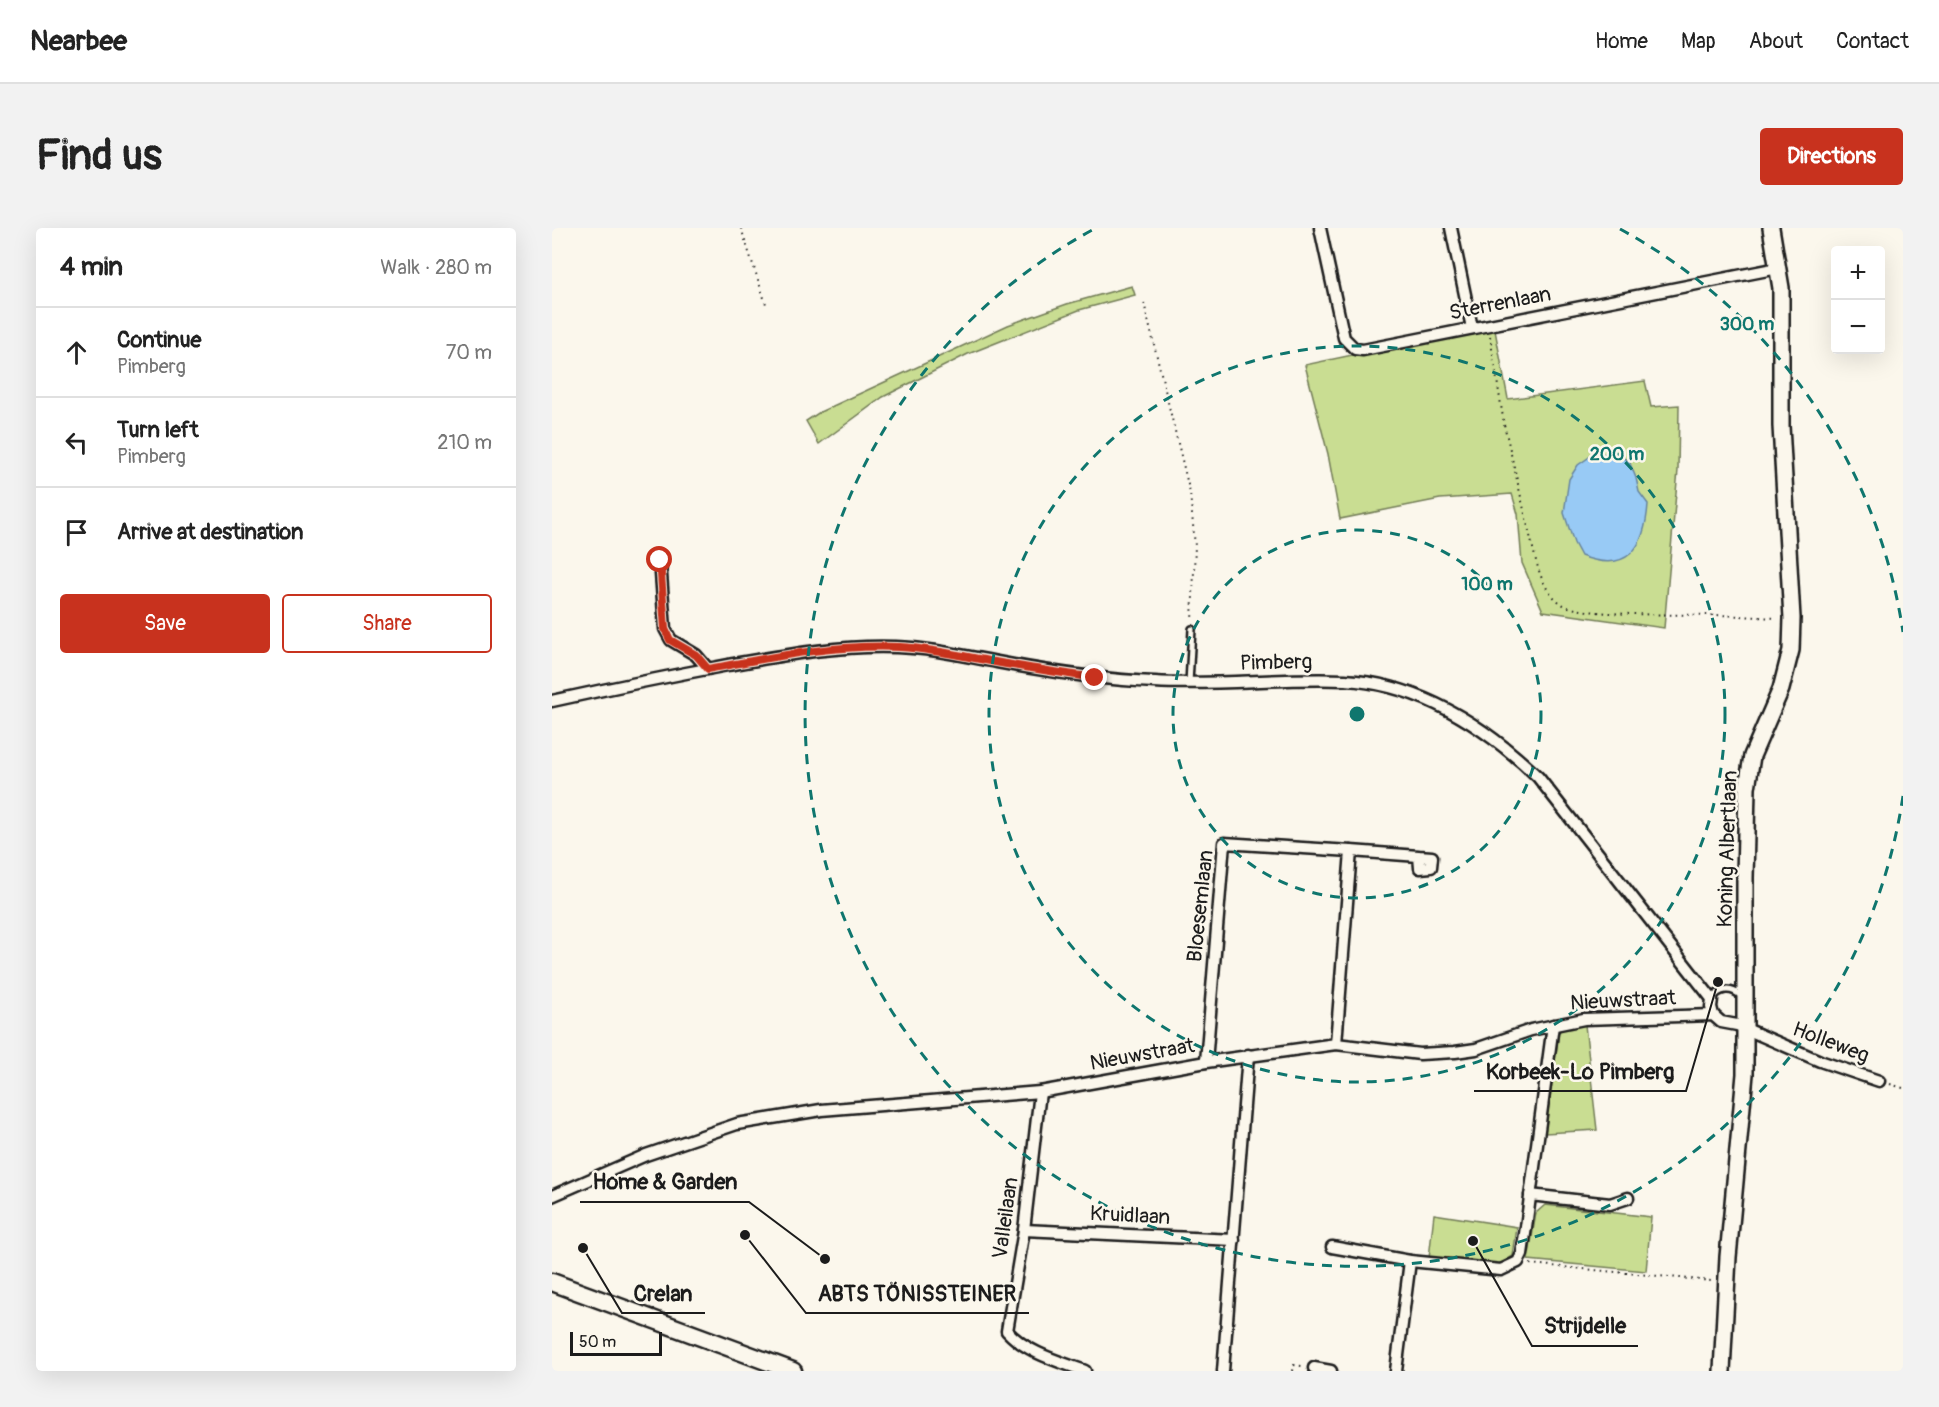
<!DOCTYPE html>
<html lang="en">
<head>
<meta charset="utf-8">
<style>
	body { margin:0; font-family:Pangolin,sans-serif; background:#f2f2f2; color:#222 }
	.controls { position:absolute; right:18px; top:18px; display:grid; overflow:hidden; border-radius:6px; box-shadow:0 6px 24px #0002 }
	.controls button { width:54px; height:54px; display:grid; place-items:center; padding:0; border:0; border-bottom:2px solid #e0e0e0; background:#fff; color:#222; font:30px sans-serif }
	.scale { position:absolute; left:18px; bottom:15px; width:92px; box-sizing:border-box; padding-left:6px; border:3px solid #1c1c1c; border-top:0; font-size:16px; line-height:21px; white-space:nowrap; color:#1c1c1c; -webkit-text-stroke:4px #fbf7ec; paint-order:stroke }
	.stop { position:absolute; width:18px; height:18px; margin:-14px; border:4px solid #c8321e; border-radius:50%; background:#fff }
	.stop.end { background:#c8321e; border-color:#fff; box-shadow:0 2px 6px #0008 }
	.list { margin:0; padding:0; list-style:none }
	h2 { display:flex; justify-content:space-between; align-items:center; height:78px; margin:0; padding:0 24px; font-size:26px }
	h2 small { font-size:20px; font-weight:400; color:#767676 }
	.list li { display:grid; grid-template-columns:39px 1fr auto; gap:18px; align-items:center; box-sizing:border-box; height:90px; padding:0 24px; border-top:2px solid #e0e0e0 }
	.list b { display:block; font-size:22px; white-space:nowrap }
	.list p { margin:0; font-size:20px; white-space:nowrap; color:#767676 }
	.list em { font-size:20px; font-style:normal; color:#767676 }
	.actions { display:flex; gap:12px; padding:18px 24px }
	.actions a { flex:1; padding:14px 0; border:2px solid #c8321e; border-radius:6px; text-align:center; font-size:21px; color:#c8321e }
	.actions .main { background:#c8321e; color:#fff }
	.icon { flex:none; width:33px; height:33px; fill:none; stroke:currentColor; stroke-width:2; stroke-linecap:round; stroke-linejoin:round }
	.map { position:relative; flex:none; width:1351px; height:1143px; overflow:hidden; border-radius:6px }
	header { display:flex; align-items:center; gap:36px; box-sizing:border-box; height:84px; padding:0 30px; background:#fff; border-bottom:2px solid #e0e0e0 }
	header strong { font-size:28px }
	nav { display:flex; gap:33px; margin-inline-start:auto; font-size:21px }
	.intro { display:flex; align-items:center; justify-content:space-between; box-sizing:border-box; height:144px; padding:0 36px }
	h1 { margin:0; font-size:42px }
	.button { padding:15px 27px; border-radius:6px; background:#c8321e; color:#fff; font-size:21px; font-weight:700 }
	main { display:flex; gap:36px; padding:0 36px }
	aside { flex:1; background:#fff; border-radius:6px; box-shadow:0 6px 24px #0002 }
	.map>svg:first-child { display:block }
	.green { fill:#c9dd92; stroke:#727c57; stroke-width:1.5 }
	.water { fill:#98caf5; stroke:#66849e; stroke-width:1.5 }
	.lines { fill:none; stroke-linecap:round; stroke-linejoin:round }
	.lane-casing { stroke:#1c1c1c; stroke-width:10 }
	.street-casing { stroke:#1c1c1c; stroke-width:15 }
	.secondary-casing { stroke:#1c1c1c; stroke-width:20 }
	.primary-casing { stroke:#1c1c1c; stroke-width:21 }
	.path { stroke:#1c1c1c; stroke-width:2; stroke-dasharray:1.5 4.5; stroke-linecap:butt }
	.lane { stroke:#fbf7ec; stroke-width:5 }
	.street { stroke:#fbf7ec; stroke-width:10 }
	.secondary { stroke:#fbf7ec; stroke-width:15 }
	.primary { stroke:#fbf7ec; stroke-width:16 }
	.route { stroke:#c8321e; stroke-width:8 }
	.ring { fill:none; stroke:#0f766e; stroke-width:3; stroke-dasharray:10 8 }
	.labels { text-anchor:middle; stroke-width:5; stroke-linejoin:round; paint-order:stroke }
	.street-label { font-size:21px; fill:#1c1c1c; stroke:#fbf7ec }
	.centre { fill:#0f766e; stroke:#fbf7ec; stroke-width:3 }
	.ring-label { font-size:18px; text-anchor:middle; font-weight:bold; fill:#0f766e; stroke:#fbf7ec; stroke-width:5; stroke-linejoin:round; paint-order:stroke }
	.leader { fill:none; stroke:#1c1c1c; stroke-width:2 }
	.callout-dot { fill:#1c1c1c; stroke:#fbf7ec; stroke-width:2 }
	.callout-label { font-size:22px; text-anchor:middle; font-weight:bold; fill:#1c1c1c; stroke:#fbf7ec; stroke-width:5; stroke-linejoin:round; paint-order:stroke }
</style>
</head>
<body>
<header>
<strong>Nearbee</strong>
<nav><a>Home</a><a>Map</a><a>About</a><a>Contact</a></nav>
</header>
<div class="intro"><h1>Find us</h1><a class="button">Directions</a></div>
<main>
<aside>
<h2>4 min<small>Walk · 280 m</small></h2>
<ul class="list">
<li><svg class="icon" aria-label="ahead" viewBox="0 0 24 24"><path d="M12 20V5M6 11l6-6 6 6"/></svg><div><b>Continue</b><p>Pimberg</p></div><em>70 m</em></li>
<li><svg class="icon" aria-label="left" viewBox="0 0 24 24"><path d="M17 20v-9H6M10 6l-5 5 5 5"/></svg><div><b>Turn left</b><p>Pimberg</p></div><em>210 m</em></li>
<li><svg class="icon" aria-label="arrive" viewBox="0 0 24 24"><path d="M6 21V4h12l-3 4 3 4H6"/></svg><div><b>Arrive at destination</b></div></li>
</ul>
<div class="actions"><a class="main">Save</a><a>Share</a></div>
</aside>
<div class="map">
<svg width="1351" height="1143" viewBox="0 0 1351 1143">
	<rect width="100%" height="100%" fill="#fbf7ec"/>
	<filter id="ink" filterUnits="userSpaceOnUse"><feTurbulence type="fractalNoise" baseFrequency=".0167" numOctaves="2"/><feDisplacementMap in="SourceGraphic" scale="12" xChannelSelector="R" yChannelSelector="G"/><feConvolveMatrix kernelMatrix="1 2 1 2 8 2 1 2 1" color-interpolation-filters="sRGB"/></filter>
	<g filter="url(#ink)">
		<g class="green">
			<path d="M580,58L583,67L527,82L416,126L331,169L267,216L254,193L268,184L456,97L515,76Z"/>
			<path d="M942,97L956,171L1093,153L1099,179L1127,177L1126,242L1112,400L991,383L970,335L966,286L960,266L888,271L788,291L776,226L753,137Z"/>
			<path d="M1033,797L1045,902L993,905L1007,804L1009,801Z"/>
			<path d="M993,977L1099,989L1094,1043L976,1032L984,985Z"/>
			<path d="M882,986L965,999L961,1028L947,1037L877,1030Z"/>
		</g>
		<path class="water" d="M1061,224L1077,233L1084,250L1087,264L1096,276C1093,320 1076,346 1029,328L1022,315L1012,285L1017,251L1026,237L1039,228Z"/>
		<g class="lines">
			<g class="lane-casing">
				<g id="lane">
					<path d="M637,455L640,401"/>
					<path d="M1160,771C1168,760 1179,759 1189,768"/>
				</g>
			</g>
			<g class="street-casing">
				<g id="street">
					<path d="M768,0L792,110L803,121L811,122L1226,40"/>
					<path d="M899,0L920,100"/>
					<path d="M108,332L113,401L119,412L144,427L156,441"/>
					<path d="M0,473C59,460 117,448 176,437C234,427 285,417 344,419C379,420 412,428 445,434C498,444 550,452 603,454C666,458 730,449 793,452C869,456 934,499 986,549L1160,771L1159,779L1161,787"/>
					<path d="M799,623L880,629L879,639L868,640L867,628"/>
					<path d="M654,834L672,615L799,623L784,816"/>
					<path d="M488,864L472,1002L455,1103C475,1125 506,1133 533,1143"/>
					<path d="M978,967L1058,976L1076,970"/>
					<path d="M0,968L94,927L185,896L269,882L488,864L654,834L784,816L868,826L903,824L924,821L979,802L1032,791L1161,787L1169,794L1185,797L1268,833L1327,853"/>
					<path d="M472,1002L682,1012"/>
					<path d="M780,1019L858,1033L949,1042L966,1034L970,1026L974,999L1001,797"/>
					<path d="M762,1140L779,1143"/>
					<path d="M671,1143L696,827"/>
					<path d="M844,1143L858,1033"/>
				</g>
			</g>
			<g class="secondary-casing">
				<path id="secondary" d="M1170,1143L1176,1029L1193,846V650L1195,560L1200,528L1229,461L1239,422L1240,390L1229,198V60L1219,0"/>
			</g>
			<g class="primary-casing">
				<path id="primary" d="M0,1054L241,1143"/>
			</g>
			<g class="path">
				<path d="M189,0L215,79"/>
				<path d="M592,75L638,265L643,318L640,393"/>
				<path d="M938,108L952,196L983,329C988,348 993,364 1010,376C1028,389 1129,386 1156,387C1179,387 1202,389 1225,390"/>
				<path d="M1338,856L1351,860"/>
				<path d="M978,1036L1160,1053"/>
				<path d="M741,1143L742,1137L750,1138"/>
			</g>
			<use href="#lane" class="lane"/>
			<use href="#street" class="street"/>
			<use href="#secondary" class="secondary"/>
			<use href="#primary" class="primary"/>
		</g>
	</g>
	<g class="lines" filter="url(#ink)">
		<path class="route" d="M108,332L113,401L118,412L144,427L156,441C221,429 281,416 348,419C380,421 411,428 443,434C476,440 510,445 543,450"/>
	</g>
	<g class="ring">
		<circle cx="805" cy="486" r="184"/>
		<circle cx="805" cy="486" r="368"/>
		<path d="M1351 568A552 552 0 1 1 542 1M1068 1A552 552 0 0 1 1351 404"/>
	</g>
	<g class="labels">
		<g class="street-label">
			<text transform="translate(948 75) rotate(-11)" y="7">Sterrenlaan</text>
			<text transform="translate(724 434) rotate(-1)" y="7">Pimberg</text>
			<text transform="translate(1175 621) rotate(-88)" y="7">Koning Albertlaan</text>
			<text transform="translate(648 678) rotate(-84)" y="7">Bloesemlaan</text>
			<text transform="translate(1071 772) rotate(-3)" y="7">Nieuwstraat</text>
			<text transform="translate(1279 814) rotate(21)" y="7">Holleweg</text>
			<text transform="translate(590 826) rotate(-10)" y="7">Nieuwstraat</text>
			<text transform="translate(578 987) rotate(3)" y="7">Kruidlaan</text>
			<text transform="translate(453 990) rotate(-82)" y="7">Valleilaan</text>
		</g>
	</g>
	<circle cx="805" cy="486" r="9" class="centre"/>
	<g class="ring-label">
		<text x="1195" y="102">300 m</text>
		<text x="1065" y="232">200 m</text>
		<text x="935" y="362">100 m</text>
	</g>
	<path class="leader" d="M1166 754L1134 863H922M273 1031L197 974H28M193 1007L254 1085H477M31 1020L70 1085H153M921 1013L980 1118H1086"/>
	<g class="callout-dot">
		<circle cx="1166" cy="754" r="6"/>
		<circle cx="273" cy="1031" r="6"/>
		<circle cx="193" cy="1007" r="6"/>
		<circle cx="31" cy="1020" r="6"/>
		<circle cx="921" cy="1013" r="6"/>
	</g>
	<g class="callout-label">
		<text x="1028" y="851">Korbeek-Lo Pimberg</text>
		<text x="113" y="961">Home &amp; Garden</text>
		<text x="365" y="1073">ABTS TÖNISSTEINER</text>
		<text x="111" y="1073">Crelan</text>
		<text x="1033" y="1105">Strijdelle</text>
	</g>
</svg>
<div class="controls">
<button>+</button>
<button>−</button>
</div>
<div class="scale">50 m</div>
<div class="stop" style="left:108px;top:332px"></div>
<div class="stop end" style="left:543px;top:450px"></div>
</div>
</main>
</body>
</html>
